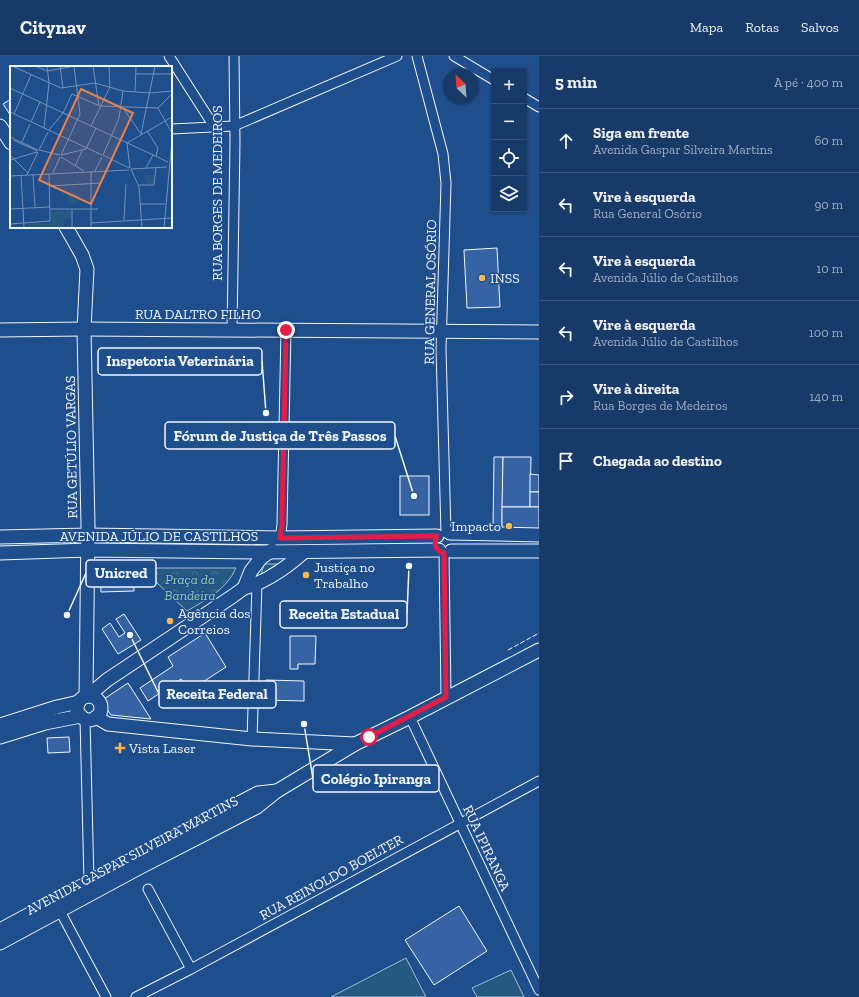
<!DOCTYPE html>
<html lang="pt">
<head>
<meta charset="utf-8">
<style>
	body { margin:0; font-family:"Zilla Slab",serif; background:#244571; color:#f1f3f6 }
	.controls { position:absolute; right:12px; top:12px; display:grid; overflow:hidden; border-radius:0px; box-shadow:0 1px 3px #0004 }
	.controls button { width:36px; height:36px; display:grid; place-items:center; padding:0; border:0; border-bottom:1px solid #36547d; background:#173a69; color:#f1f3f6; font:20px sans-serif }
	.compass { position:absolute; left:443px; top:12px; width:36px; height:36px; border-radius:50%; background:#173a69; box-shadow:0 1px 3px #0004; rotate:335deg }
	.stop { position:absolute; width:12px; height:12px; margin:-9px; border:3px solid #e11d48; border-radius:50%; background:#fff }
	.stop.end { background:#e11d48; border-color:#fff; box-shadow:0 1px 4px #0008 }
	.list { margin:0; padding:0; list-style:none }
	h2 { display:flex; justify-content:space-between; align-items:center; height:52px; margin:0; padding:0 16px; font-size:17px }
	h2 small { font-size:13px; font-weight:400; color:#9eadc0 }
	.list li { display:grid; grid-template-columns:26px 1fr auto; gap:12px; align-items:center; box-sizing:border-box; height:64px; padding:0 16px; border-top:1px solid #36547d }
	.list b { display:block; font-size:15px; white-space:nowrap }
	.list p { margin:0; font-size:13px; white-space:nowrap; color:#9eadc0 }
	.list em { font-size:13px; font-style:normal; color:#9eadc0 }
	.icon { flex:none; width:22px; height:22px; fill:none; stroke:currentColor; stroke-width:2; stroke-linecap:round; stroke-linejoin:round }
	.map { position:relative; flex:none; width:539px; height:941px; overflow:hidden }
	header { display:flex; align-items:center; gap:24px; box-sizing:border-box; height:56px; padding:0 20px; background:#173a69; border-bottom:1px solid #36547d }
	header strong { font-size:19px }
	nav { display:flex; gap:22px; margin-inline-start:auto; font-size:14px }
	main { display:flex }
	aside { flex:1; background:#173a69 }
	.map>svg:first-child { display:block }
	.grass { fill:#245a82; stroke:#a8bbd7 }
	.park { fill:url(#park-crowns); stroke:#a8bbd7 }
	.building { fill:#3563a3; stroke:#f2f6ff }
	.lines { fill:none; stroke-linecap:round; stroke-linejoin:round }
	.street-casing { stroke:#f2f6ff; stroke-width:11 }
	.secondary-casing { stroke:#f2f6ff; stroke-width:15 }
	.street { stroke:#1f4e8c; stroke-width:9 }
	.secondary { stroke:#1f4e8c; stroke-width:13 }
	.fence { stroke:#f2f6ff; stroke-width:1; stroke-dasharray:5 2; stroke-linecap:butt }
	.route { stroke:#e11d48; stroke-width:5 }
	.poi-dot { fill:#ffb74d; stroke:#1f4e8c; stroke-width:1.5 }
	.labels { text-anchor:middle; stroke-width:3; stroke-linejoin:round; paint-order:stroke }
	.street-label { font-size:14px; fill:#f2f6ff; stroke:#1f4e8c }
	.poi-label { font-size:14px; fill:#f2f6ff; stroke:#1f4e8c; text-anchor:start }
	.park-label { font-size:14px; font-style:italic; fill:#97c8a6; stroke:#1f4e8c }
	.inset-road { fill:none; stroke:#7391ba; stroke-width:1 }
	.view { fill:#ea8049; fill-opacity:0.15; stroke:#ea8049; stroke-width:2 }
	.inset-edge { fill:none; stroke:#f2f6ff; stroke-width:2 }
	.leader { fill:none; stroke:#f2f6ff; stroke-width:1.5 }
	.callout-dot { fill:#f2f6ff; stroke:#1f4e8c; stroke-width:1.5 }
	.callout { fill:#1f4e8c; stroke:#f2f6ff; stroke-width:1.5 }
	.callout-label { font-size:15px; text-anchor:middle; font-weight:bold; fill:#f2f6ff }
</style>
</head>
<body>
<header>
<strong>Citynav</strong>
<nav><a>Mapa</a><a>Rotas</a><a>Salvos</a></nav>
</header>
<main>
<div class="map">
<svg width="539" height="941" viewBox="0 0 539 941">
	<defs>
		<pattern id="park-crowns" width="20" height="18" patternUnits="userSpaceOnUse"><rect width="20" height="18" fill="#245a82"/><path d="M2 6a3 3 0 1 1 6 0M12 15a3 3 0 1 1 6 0" fill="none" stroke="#447295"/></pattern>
	</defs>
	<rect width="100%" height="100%" fill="#1f4e8c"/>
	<g class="grass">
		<path d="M264,508H277L261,519Z"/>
		<path d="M406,902L426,941H331Z"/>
		<path d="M511,914L524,941H477L472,932Z"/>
	</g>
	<path class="park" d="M148,512H236C226,534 207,543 187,555L157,527Z"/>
	<g class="building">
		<path d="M11,43V60L3,48Z"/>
		<path d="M497,192L500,251L467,252L464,194Z"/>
		<path d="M494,401H503L502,473L493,472Z"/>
		<path d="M503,401H531L530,451H502Z"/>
		<path d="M530,418L539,419V436H530Z"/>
		<rect x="400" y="420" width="29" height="39"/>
		<rect x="530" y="436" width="9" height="15"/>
		<rect x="502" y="451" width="37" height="22"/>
		<path d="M133,511L134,535L101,536L100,512Z"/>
		<path d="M124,558L141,584L118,598L102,573L110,567L119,581L125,577L116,563Z"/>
		<path d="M205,577L226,611L189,635L181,623L148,645L140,632L173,610L168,601Z"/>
		<path d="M290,580H316L315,608H298V613H290Z"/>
		<path d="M266,624L304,625V645L266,644Z"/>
		<path d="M128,627L151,663L111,659L101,645Z"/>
		<path d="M69,681L70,696L48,697L47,682Z"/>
		<path d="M459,850L487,895L434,929L405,884Z"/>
	</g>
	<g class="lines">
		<g class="street-casing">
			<g id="street">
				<path d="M169,0L215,72"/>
				<path d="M417,0L443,98L446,127L441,293L446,477"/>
				<path d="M454,0L494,24"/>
				<path d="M524,42L539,51"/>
				<path d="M171,73L234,70L397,0"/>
				<path d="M232,274L235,86L234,0"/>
				<path d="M280,482L282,469L286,274"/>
				<path d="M444,497L446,641"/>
				<path d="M410,661L539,934"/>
				<path d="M85,663L89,826"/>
				<path d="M252,683L257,528"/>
				<path d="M148,833L191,913"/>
				<path d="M60,855L106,941"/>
				<path d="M136,941L191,913L539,725"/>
			</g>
		</g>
		<g class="secondary-casing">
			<g id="secondary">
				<path d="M0,70L11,87"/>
				<path d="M66,171L82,199L87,213L84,273L88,470L86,640"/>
				<path d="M0,274L84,273L539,276"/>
				<path d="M450,477L539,479"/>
				<path d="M0,481L88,479L280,482L437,480"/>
				<path d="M451,495H539"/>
				<path d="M0,497L88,494L262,496L439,494"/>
				<path d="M244,532C267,526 286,512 304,496"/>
				<path d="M88,640L107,624L233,540L244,532L251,515L261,502L272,494"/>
				<circle cx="89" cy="652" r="12"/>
				<path d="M96,661L108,668L252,683L355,688"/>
				<path d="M0,669L57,651L79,646"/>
				<path d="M0,681L45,667L81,660"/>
				<path d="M0,874L89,826L258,737L277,735"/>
				<path d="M0,887L137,813L257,751L277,735L355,688L410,661L539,594"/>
			</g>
		</g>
		<use href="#street" class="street"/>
		<use href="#secondary" class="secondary"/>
		<path class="fence" d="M508,594L539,577"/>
	</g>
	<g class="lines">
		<path class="route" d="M286,274L282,469L280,482L437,480C433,488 436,495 444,497L446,641L369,681"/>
	</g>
	<g class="poi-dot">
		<circle cx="482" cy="222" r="4"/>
		<circle cx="509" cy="470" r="4"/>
		<circle cx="306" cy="519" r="4"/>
		<circle cx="170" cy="565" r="4"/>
		<path d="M118 686h4v4h4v4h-4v4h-4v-4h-4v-4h4z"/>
	</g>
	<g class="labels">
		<g class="street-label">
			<text transform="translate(217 137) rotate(-90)" y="5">RUA BORGES DE MEDEIROS</text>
			<text transform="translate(430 236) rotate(-89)" y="5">RUA GENERAL OSÓRIO</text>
			<text x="198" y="263">RUA DALTRO FILHO</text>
			<text transform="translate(71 391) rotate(-91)" y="5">RUA GETÚLIO VARGAS</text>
			<text x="159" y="485">AVENIDA JÚLIO DE CASTILHOS</text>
			<text transform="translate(487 792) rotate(65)" y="5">RUA IPIRANGA</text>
			<text transform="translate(132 799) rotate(-28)" y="5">AVENIDA GASPAR SILVEIRA MARTINS</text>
			<text transform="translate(331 821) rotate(-29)" y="5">RUA REINOLDO BOELTER</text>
		</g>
		<g class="poi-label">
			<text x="490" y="227">INSS</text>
			<text x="501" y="475" text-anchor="end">Impacto</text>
			<text x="314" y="516">Justiça no<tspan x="314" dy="16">Trabalho</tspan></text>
			<text x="178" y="562">Agência dos<tspan x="178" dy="16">Correios</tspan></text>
			<text x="129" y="697">Vista Laser</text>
		</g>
		<g class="park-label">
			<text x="190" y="528">Praça da<tspan x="190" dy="16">Bandeira</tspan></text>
		</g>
	</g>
	<g transform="translate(10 10)">
		<rect width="162" height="162" fill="#1f4e8c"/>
		<path d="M57 133a6 6 0 1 1 12 0a6 6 0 1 1-12 0Z" fill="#245a82"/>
		<path d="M134,109H145L144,118H137ZM41,145H61V153H54V162H15L17,158L41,157Z" fill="#245a82"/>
		<path class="inset-road" d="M2,0L51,22L85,17L113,25L141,27L162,25M25,0L37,5L66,0M50,0L53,22M83,0L89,40M126,8H162M0,22L158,96M125,26L126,0M113,42L131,68M148,42L162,67M0,46L92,89M4,48L21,9M21,56L30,36M81,60L100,21L99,0M34,62L39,17L37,0M39,64L53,47L62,28L90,40L148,42L162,28M137,65L148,82L146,90M131,68L145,0M0,71L28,84M3,74L28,85M12,76L20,58M29,84L50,89M29,84L38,66M0,89L18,107M51,89L70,48L64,0M51,89L76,83L86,62M93,89L109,52L113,25M93,89L119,102M51,91L74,105M0,94L27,86M65,100L72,85M120,102L117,77L162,51M136,102L143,89M121,103L157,101M121,103L129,121L132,162M81,105V162M85,105L92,91M43,107L50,91M11,109L14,162M17,109L28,86M23,109L25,141M0,110L119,104M129,119H144L146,102M39,120L91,117M130,138H155M0,143L40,141M40,143H88M62,143V162M114,154L116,118M81,157L162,152M0,158L40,155L39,108M154,162L162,74"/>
		<path class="view" d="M71,23L123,47L81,138L29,114Z"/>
		<rect width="162" height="162" class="inset-edge"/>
	</g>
	<path class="leader" d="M266 357L262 305M414 440L395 380M67 559L86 517M409 510L407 558M130 579L159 638M304 668L313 723"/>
	<g class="callout-dot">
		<circle cx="266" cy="357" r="4"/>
		<circle cx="414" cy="440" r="4"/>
		<circle cx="67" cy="559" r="4"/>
		<circle cx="409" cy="510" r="4"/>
		<circle cx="130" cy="579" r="4"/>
		<circle cx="304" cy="668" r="4"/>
	</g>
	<g class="callout">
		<rect x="98" y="292" width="164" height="27" rx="4"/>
		<rect x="165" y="366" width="230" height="27" rx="4"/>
		<rect x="86" y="504" width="70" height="27" rx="4"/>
		<rect x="280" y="545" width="127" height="27" rx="4"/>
		<rect x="159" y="625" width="117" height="27" rx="4"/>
		<rect x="313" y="709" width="126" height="27" rx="4"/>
	</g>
	<g class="callout-label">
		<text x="180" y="310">Inspetoria Veterinária</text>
		<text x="280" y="385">Fórum de Justiça de Três Passos</text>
		<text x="121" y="522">Unicred</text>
		<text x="344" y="563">Receita Estadual</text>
		<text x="217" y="643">Receita Federal</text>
		<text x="376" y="728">Colégio Ipiranga</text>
	</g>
</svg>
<div class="controls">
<button>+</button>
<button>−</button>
<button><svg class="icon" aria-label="locate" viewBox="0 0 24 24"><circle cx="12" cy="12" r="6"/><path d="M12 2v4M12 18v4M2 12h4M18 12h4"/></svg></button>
<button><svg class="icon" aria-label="layers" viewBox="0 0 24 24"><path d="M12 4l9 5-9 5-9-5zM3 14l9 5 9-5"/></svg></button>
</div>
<svg class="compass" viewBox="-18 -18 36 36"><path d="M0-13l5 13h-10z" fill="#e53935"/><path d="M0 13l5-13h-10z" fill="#9eadc0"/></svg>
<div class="stop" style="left:369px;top:681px"></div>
<div class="stop end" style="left:286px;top:274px"></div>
</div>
<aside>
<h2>5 min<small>A pé · 400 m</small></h2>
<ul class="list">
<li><svg class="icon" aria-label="ahead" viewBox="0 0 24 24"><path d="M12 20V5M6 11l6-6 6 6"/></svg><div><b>Siga em frente</b><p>Avenida Gaspar Silveira Martins</p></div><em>60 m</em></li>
<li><svg class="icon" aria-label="left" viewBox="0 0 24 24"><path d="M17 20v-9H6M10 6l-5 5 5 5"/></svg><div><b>Vire à esquerda</b><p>Rua General Osório</p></div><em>90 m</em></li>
<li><svg class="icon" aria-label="left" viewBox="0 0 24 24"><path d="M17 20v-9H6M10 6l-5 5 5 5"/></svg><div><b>Vire à esquerda</b><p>Avenida Júlio de Castilhos</p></div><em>10 m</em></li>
<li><svg class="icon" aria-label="left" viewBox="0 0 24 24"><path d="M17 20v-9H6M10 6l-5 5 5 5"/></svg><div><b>Vire à esquerda</b><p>Avenida Júlio de Castilhos</p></div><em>100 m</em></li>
<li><svg class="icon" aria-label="right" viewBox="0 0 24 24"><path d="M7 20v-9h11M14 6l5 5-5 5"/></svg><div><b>Vire à direita</b><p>Rua Borges de Medeiros</p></div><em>140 m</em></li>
<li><svg class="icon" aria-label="arrive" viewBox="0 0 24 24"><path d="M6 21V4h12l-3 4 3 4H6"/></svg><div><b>Chegada ao destino</b></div></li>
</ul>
</aside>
</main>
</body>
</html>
